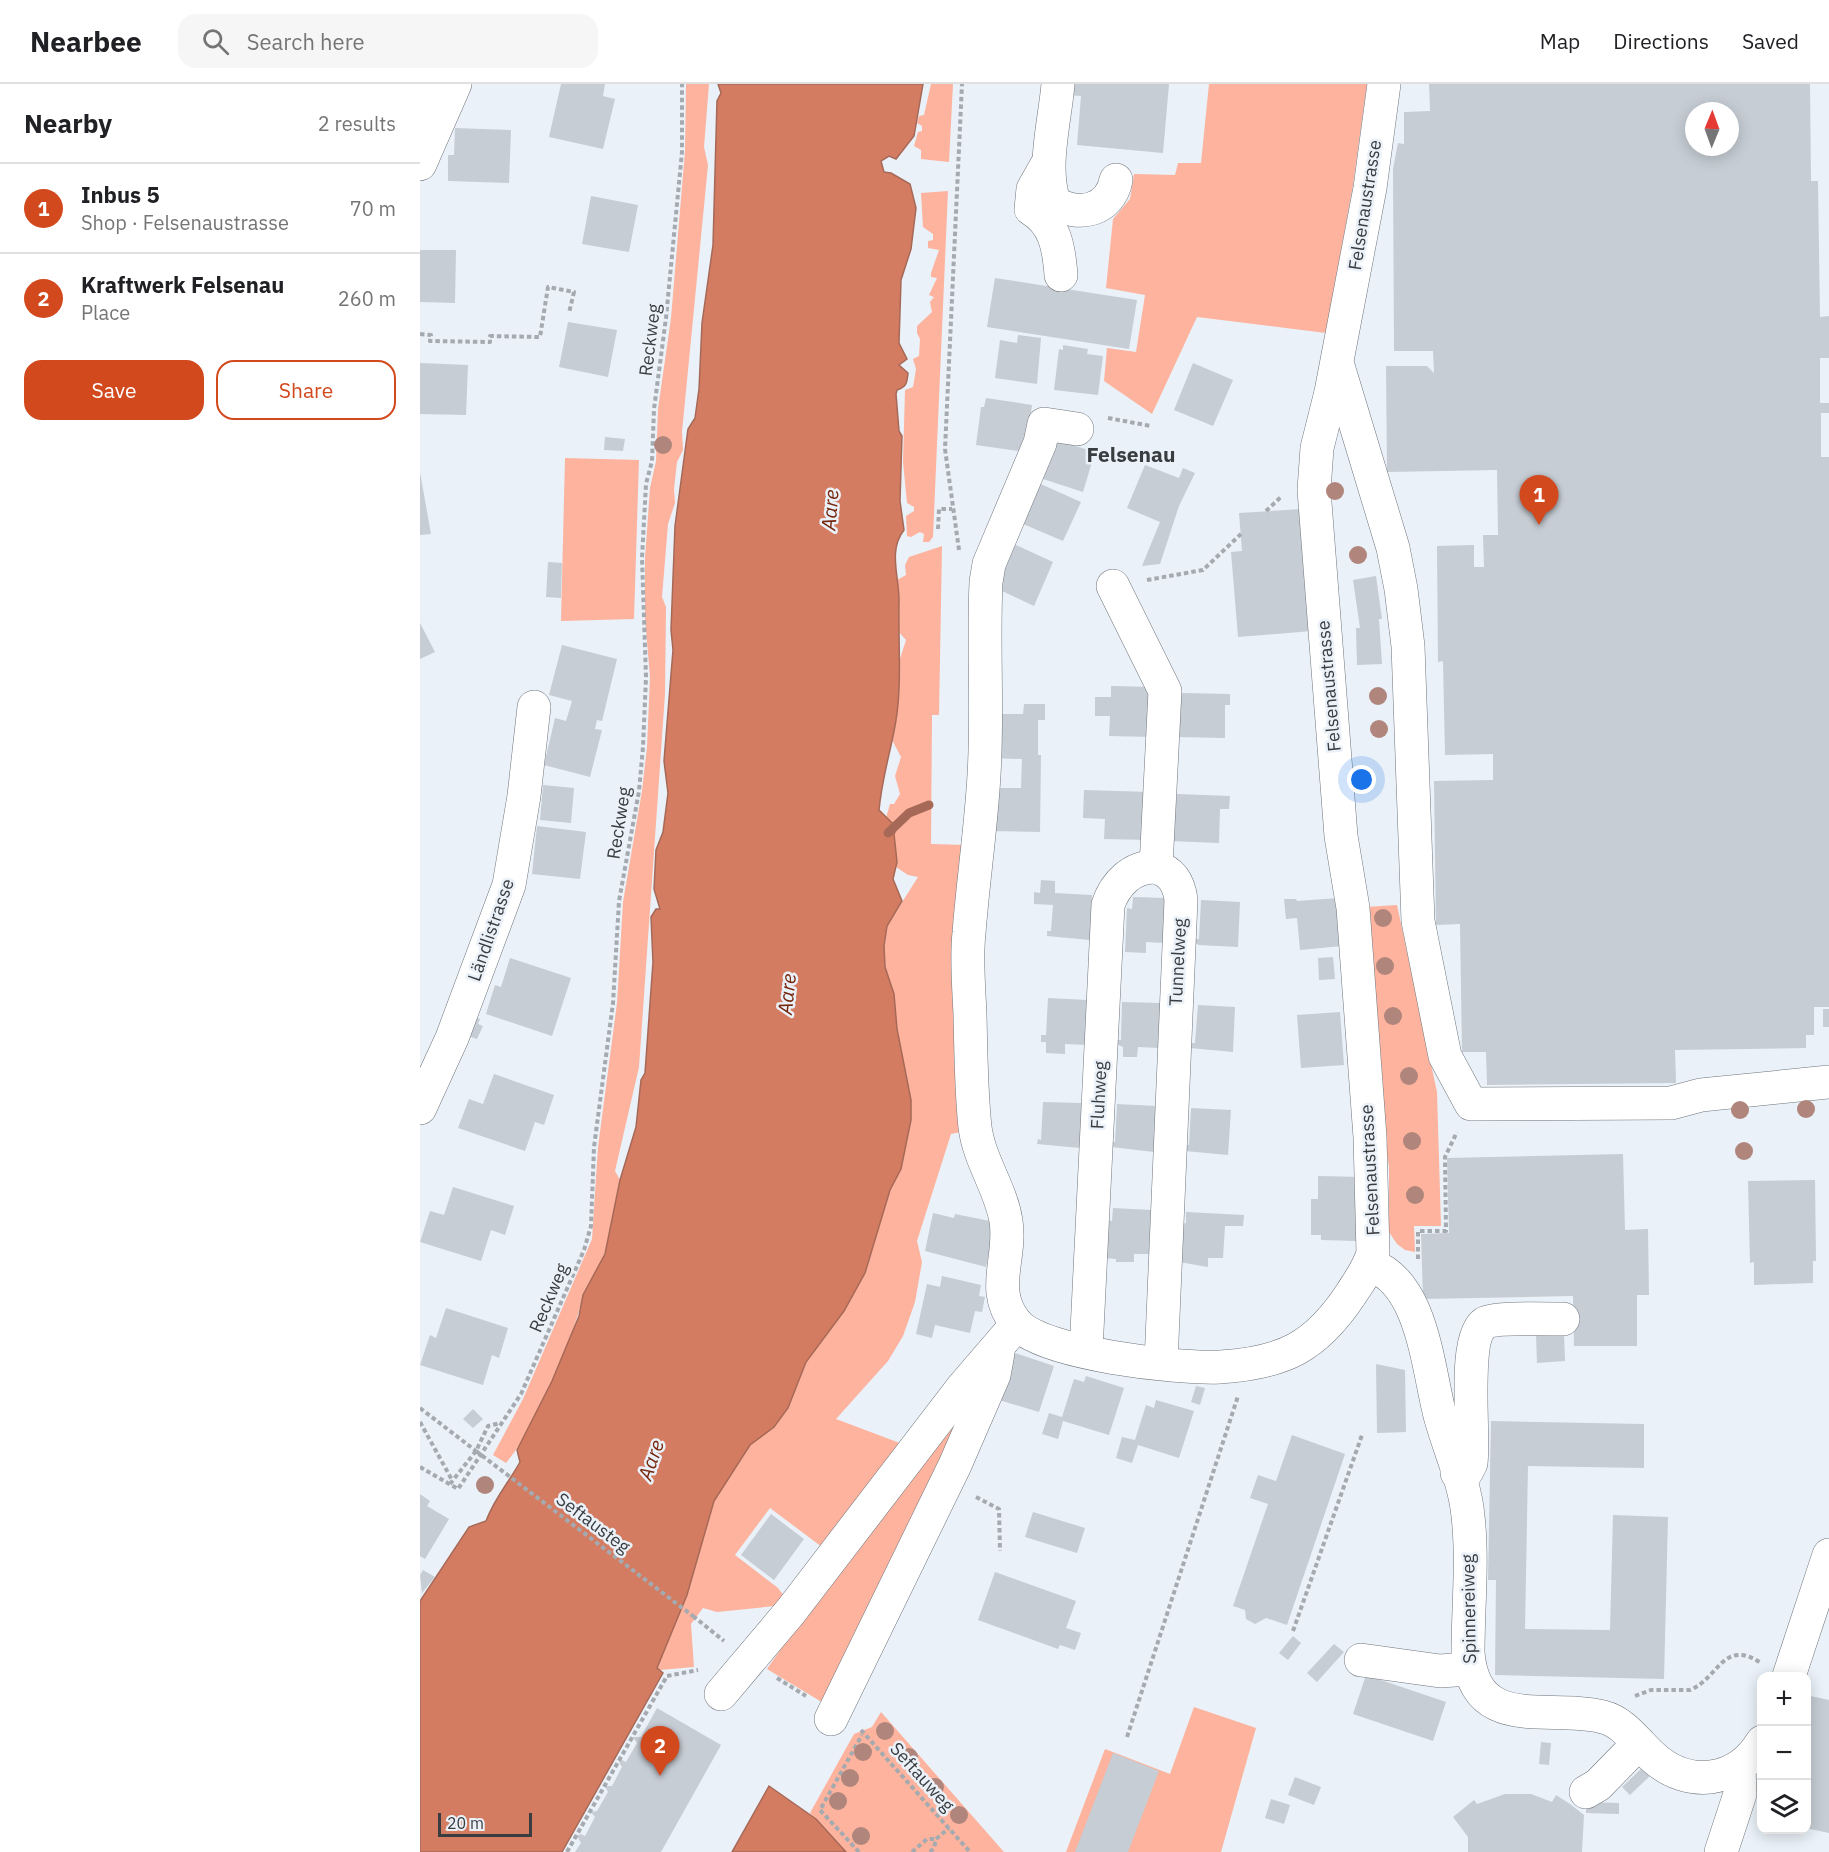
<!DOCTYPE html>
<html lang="en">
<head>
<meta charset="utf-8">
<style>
	body { margin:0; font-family:"IBM Plex Sans",sans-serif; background:#f6f6f6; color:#202124 }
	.controls { position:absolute; right:18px; bottom:18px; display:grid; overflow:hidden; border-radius:12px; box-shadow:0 3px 15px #0003 }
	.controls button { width:54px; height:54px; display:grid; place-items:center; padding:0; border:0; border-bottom:2px solid #e0e0e0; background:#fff; color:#202124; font:30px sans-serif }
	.compass { position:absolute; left:1265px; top:18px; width:54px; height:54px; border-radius:50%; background:#fff; box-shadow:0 3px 15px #0003; rotate:1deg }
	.scale { position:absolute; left:18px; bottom:15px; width:94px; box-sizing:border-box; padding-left:6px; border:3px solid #3a3d40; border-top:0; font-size:16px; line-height:21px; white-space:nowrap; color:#3a3d40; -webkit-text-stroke:4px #eaf1f8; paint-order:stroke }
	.you { position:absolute; left:942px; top:696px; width:21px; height:21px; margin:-15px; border:4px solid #fff; border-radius:50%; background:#1a73e8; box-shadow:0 0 0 9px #1a73e833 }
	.badge { display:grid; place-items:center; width:39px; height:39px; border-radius:50%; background:#d2491e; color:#fff; font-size:20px; font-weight:700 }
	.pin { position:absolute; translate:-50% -50px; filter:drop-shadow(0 2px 3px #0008) }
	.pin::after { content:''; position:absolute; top:32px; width:21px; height:18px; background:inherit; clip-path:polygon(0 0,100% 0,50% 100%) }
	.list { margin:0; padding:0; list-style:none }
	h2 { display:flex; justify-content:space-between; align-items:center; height:78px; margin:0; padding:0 24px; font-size:26px }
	h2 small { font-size:20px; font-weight:400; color:#757577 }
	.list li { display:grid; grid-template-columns:39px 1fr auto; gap:18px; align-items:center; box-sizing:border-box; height:90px; padding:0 24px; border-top:2px solid #e0e0e0 }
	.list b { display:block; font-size:22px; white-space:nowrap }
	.list p { margin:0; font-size:20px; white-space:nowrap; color:#757577 }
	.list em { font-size:20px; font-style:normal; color:#757577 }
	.actions { display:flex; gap:12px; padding:18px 24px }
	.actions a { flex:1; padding:14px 0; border:2px solid #d2491e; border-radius:18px; text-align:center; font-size:21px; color:#d2491e }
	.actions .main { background:#d2491e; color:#fff }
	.icon { flex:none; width:33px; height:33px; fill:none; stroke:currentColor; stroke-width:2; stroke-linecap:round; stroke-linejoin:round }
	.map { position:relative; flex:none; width:1409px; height:1768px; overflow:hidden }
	header { display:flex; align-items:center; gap:36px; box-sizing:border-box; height:84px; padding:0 30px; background:#fff; border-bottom:2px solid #e0e0e0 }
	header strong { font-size:28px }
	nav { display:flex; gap:33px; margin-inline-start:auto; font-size:21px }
	.search { width:420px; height:54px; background:#f6f6f6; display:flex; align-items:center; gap:15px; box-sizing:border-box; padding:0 21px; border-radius:18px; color:#757577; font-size:22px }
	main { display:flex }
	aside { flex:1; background:#fff }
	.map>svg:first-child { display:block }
	.green { fill:#fdb39d }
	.water { fill:#d47c62; stroke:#a66958; stroke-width:1.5 }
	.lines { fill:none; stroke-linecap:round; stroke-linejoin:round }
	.stream { stroke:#a66958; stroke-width:9 }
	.building { fill:#c6cdd4; fill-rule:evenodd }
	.minor-casing { stroke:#6f757c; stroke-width:34 }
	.path { stroke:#a4aaaf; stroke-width:4; stroke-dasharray:4.5 3; stroke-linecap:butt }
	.minor { stroke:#fff; stroke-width:33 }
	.path-bridge { stroke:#a4aaaf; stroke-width:4; stroke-dasharray:4.5 3; stroke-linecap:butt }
	.tree { fill:#b0867c }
	.labels { text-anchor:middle; stroke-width:5; stroke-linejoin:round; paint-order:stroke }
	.street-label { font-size:18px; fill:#3a3d40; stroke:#eaf1f8 }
	.water-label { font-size:20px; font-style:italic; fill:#77270d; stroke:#eaf1f8 }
	.quarter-label { font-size:21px; font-weight:bold; fill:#3a3d40; stroke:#eaf1f8 }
</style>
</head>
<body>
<header>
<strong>Nearbee</strong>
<div class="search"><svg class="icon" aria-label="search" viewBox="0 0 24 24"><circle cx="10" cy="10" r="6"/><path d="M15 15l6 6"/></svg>Search here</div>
<nav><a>Map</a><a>Directions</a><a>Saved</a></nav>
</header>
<main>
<aside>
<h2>Nearby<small>2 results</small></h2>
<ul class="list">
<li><span class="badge">1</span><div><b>Inbus 5</b><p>Shop · Felsenaustrasse</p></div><em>70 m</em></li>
<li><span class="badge">2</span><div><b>Kraftwerk Felsenau</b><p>Place</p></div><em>260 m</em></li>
</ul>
<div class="actions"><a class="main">Save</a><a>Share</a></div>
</aside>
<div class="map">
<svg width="1409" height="1768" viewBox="0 0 1409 1768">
	<rect width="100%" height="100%" fill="#eaf1f8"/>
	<g class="green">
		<path d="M266,0H289L284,63L288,81L262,348L263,366L257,378L254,405L255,419L248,440L242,513L246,523L245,610L219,983L195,1087L200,1096C195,1121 192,1148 184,1172C179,1187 167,1198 163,1213C149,1264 120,1338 86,1379L73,1371L103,1315L172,1155L178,1063L197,919L203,818L222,707L227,663L230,593L225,534V474L230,404L236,377L238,325L251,234L265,67Z"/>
		<path d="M511,0H533L529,78L501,75V66L494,62L498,48L502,47V42L497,39L499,32L504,31Z"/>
		<path d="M789,0H947L933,101L906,249L777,233L732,330L684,297L687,264L716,268L725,211L686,204L693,135L710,115L714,90L755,91L758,79H781Z"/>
		<path d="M528,107L513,453L509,458H503L504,450L500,448L491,453L487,452L486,432L494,427V423L487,419L483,378L485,306L493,303L496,285L493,275L499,272L500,255L497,249V242L512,228L510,218L514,213L509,211L517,194L511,193V189L519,166L508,164V157L513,156V150L503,143L501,109Z"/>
		<path d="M145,374L219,376L214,535L141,537Z"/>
		<path d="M522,462L519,631H512L511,760L547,761L555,1045L531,1050L497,1157L502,1178L495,1218L483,1252L468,1277L416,1335L485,1361L406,1466L350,1424L315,1471L358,1504L364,1512L355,1522L297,1528L283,1524L271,1540L274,1583L240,1586L237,1584L267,1511L294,1417L310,1388L330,1361L354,1343L368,1324L386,1278L424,1227L445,1189L470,1106L481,1085L491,1036V1016L477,945L474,910L465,883L464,862L467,842L498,793L488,791L476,783L474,749L477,744L466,734L470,720H474L480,710L475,692L481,673L471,654L476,634L478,581L486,556L478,547L477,496L486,491L485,481L489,473Z"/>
		<path d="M977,821L1017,1008L1021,1142H994L995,1168L985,1166L977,1160L969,1148V1083L961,1028L945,823Z"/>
		<path d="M562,1289L405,1620L347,1585L463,1418Z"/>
		<path d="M774,1623L836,1644L801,1768H646L685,1665L750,1690Z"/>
		<path d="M461,1628L584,1768H426L390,1729L434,1650L452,1643Z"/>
	</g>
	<g class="water">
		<path d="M298,0H503L494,52L476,75L469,72L461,77L464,88L471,89L490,100L496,124L491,165L481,196L479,259L487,275L479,281L488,289C487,298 487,303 477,306L476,310L479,347L482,352L480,417L484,446C468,466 479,492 479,516C478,553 482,601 476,636C471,667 462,693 459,726L477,744L474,750L477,778L473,795L482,817L467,842L464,862L465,883L474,910L477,945L491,1016V1036L481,1085L470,1106L445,1189L424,1227L386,1278L368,1324L354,1343L330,1361L294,1417L267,1511L237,1584L243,1589L142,1768H0V1517L49,1443L66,1437C74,1415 89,1398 100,1378L97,1366L132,1297L159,1232L163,1211L185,1170L200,1096L216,1043L221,996L225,989L233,878L231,833L236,825H240L234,805L236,766L243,748L248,709L244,677L253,566L251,546L255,442L268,345L275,334L279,305L282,239L293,161L297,17L301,9Z"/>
		<path d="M349,1702L396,1735L426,1768H312Z"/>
	</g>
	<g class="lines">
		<path class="stream" d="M468,749L489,729L509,721"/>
	</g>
	<g class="building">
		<path d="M141,0H185L183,12L195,15L183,65L129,53Z"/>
		<path d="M649,0H749L743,69L657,61L661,12L648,11Z"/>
		<path d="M1009,0H1390L1391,97H1398L1400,233L1409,232V274H1400V319H1409V329H1401V373H1409V923H1394V951H1386V964L1255,966L1256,999L1067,1001L1066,968H1042L1040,840L1016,841L1014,697L1073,696V670L1025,671L1023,577L1018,578L1017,462L1054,461V483H1064L1063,451H1078L1077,386L967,388L966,282H1007L1014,289L1013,267H974L973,85L978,59L984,60V28L1010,27ZM1274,27H1310V63H1274Z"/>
		<path d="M35,44L91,46L89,99L28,97V71H34Z"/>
		<path d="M171,112L218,121L209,168L162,160Z"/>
		<path d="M0,166H36L35,219L0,218Z"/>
		<path d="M575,194L717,216L709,265L567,243Z"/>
		<path d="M148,238L197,246L188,293L139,283Z"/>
		<path d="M598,251L621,254L617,300L575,294L580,256L597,259Z"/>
		<path d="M643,261L668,265L667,270L683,272L678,311L634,306L639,265L643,266Z"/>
		<path d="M0,279L48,281L46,331L0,330Z"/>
		<path d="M773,279L813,296L793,342L754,326Z"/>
		<path d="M566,314L612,321L606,368L556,361L561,323H564Z"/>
		<path d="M185,353L205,355L203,367L184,366Z"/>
		<path d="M636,356L675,368L663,408L623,395Z"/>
		<path d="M725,381L759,394L763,384L775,389L759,422L740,480L722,482L740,438L707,424Z"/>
		<path d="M0,388L11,450L0,451Z"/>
		<path d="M614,397L661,418L643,457L596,437Z"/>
		<path d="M882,425L892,547L818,553L811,468L822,467L819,429Z"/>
		<path d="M587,457L633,478L614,522L567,500Z"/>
		<path d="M128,478L142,479L141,514L126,513Z"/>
		<path d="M956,492L962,535H959L962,580L937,581L936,544H940L933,496Z"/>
		<path d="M0,539L15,568L0,575Z"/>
		<path d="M142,561L197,575L182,637L177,636L175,645L182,646L170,693L124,681L135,634L146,637L152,617L129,611Z"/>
		<path d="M691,602L734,603L732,653L689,652L690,632H675V613H691Z"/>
		<path d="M762,609L810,610V621H805V654L757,653L758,615H761Z"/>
		<path d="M604,620H625V636H618V671H621L620,748L569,747V704H601L602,675L569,674L570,630H603Z"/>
		<path d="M123,701L154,704L151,739L120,736Z"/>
		<path d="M664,706L730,708L728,756L684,755L685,735L663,734Z"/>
		<path d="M757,710L810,712L809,725H800L799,759L749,757L750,719H756Z"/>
		<path d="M117,742L166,748L160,795L112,790Z"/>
		<path d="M621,796L635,797V809L672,811L670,856L627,852V847H631L633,821L614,820V808L620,809Z"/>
		<path d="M713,813L746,814L744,859L726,858V869L705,868L707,824L712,825Z"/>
		<path d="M918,814L922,862L880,866L877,834L866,835L864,815H876L877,817Z"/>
		<path d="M781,816L820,818L818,863L779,861L775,859V855H779Z"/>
		<path d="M913,873L915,895L899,896L898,874Z"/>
		<path d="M90,874L151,894L132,952L66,930L75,901L81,903Z"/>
		<path d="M628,914L667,916L666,961L645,960V970L626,969V958H621V951H626Z"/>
		<path d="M702,918L741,919L739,964L718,963L717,973H703V963L696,960V956H701Z"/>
		<path d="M778,921L815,923L813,968L770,964V959H775Z"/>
		<rect x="1403" y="925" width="6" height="18"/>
		<path d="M920,928L924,981L881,984L877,931Z"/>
		<path d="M55,933L60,935L58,940L63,942L57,955L47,952Z"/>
		<path d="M74,990L134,1011L124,1041L115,1038L105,1067L38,1044L49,1015L63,1020Z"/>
		<path d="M623,1018L662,1019L660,1064L617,1060L618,1055L621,1056Z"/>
		<path d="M697,1020L736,1022L734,1068L691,1063V1058H695Z"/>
		<path d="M771,1024L811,1026L808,1071L765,1067V1061H769Z"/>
		<path d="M1203,1070L1205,1146L1228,1145L1229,1211H1217V1262H1154L1153,1212L1003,1215L1001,1150L1029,1149L1027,1074Z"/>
		<path d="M898,1092L942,1093L936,1157L901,1156V1151H891V1115H898Z"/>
		<path d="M1395,1096L1396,1177H1393V1199L1334,1201V1178L1330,1179L1328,1097Z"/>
		<path d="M33,1103L94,1122L85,1151L71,1146L61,1177L0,1158L10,1127L24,1131Z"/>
		<path d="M693,1124L731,1126L729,1170H714V1178H696V1175L685,1174L686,1136L692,1137Z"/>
		<path d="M766,1128L824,1131L823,1142H805L803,1174H788V1183L759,1178L760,1140L766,1139Z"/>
		<path d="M513,1129L534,1134L535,1130L575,1138L566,1183L505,1167Z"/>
		<path d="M522,1192L561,1201L559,1212L565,1213L562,1228L555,1227L550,1249L515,1241L512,1254L496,1250L507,1200L520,1203Z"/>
		<path d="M26,1224L88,1244L79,1274L72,1271L63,1301L0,1281L10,1251L16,1254Z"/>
		<path d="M1144,1250L1145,1277L1117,1279L1116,1251Z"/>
		<path d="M595,1269L634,1282L619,1328L579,1316Z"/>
		<path d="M956,1280L985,1286L986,1348L957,1349Z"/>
		<path d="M666,1292L704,1304L689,1351L643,1337L638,1355L622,1350L629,1329L642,1333L654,1295L664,1298Z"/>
		<path d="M776,1302L785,1304L780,1321L771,1318Z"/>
		<path d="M736,1316L774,1327L759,1374L718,1361L712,1379L696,1374L702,1353L715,1356L726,1321L734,1324Z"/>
		<path d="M53,1325L63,1335L53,1344L43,1335Z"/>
		<path d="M1071,1337L1224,1340V1384L1108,1382L1105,1545L1190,1546L1193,1431L1248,1433L1244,1595L1075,1591L1076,1496H1068Z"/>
		<path d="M872,1351L925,1370L867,1541L846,1534L835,1540L826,1535L825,1526L813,1522L848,1420L830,1414L838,1391L856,1397Z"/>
		<path d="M0,1410L10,1417L7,1422L29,1435L5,1475L0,1472Z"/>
		<path d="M613,1428L665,1444L657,1469L605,1453Z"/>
		<path d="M351,1430L384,1455L354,1496L321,1471Z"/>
		<path d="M3,1486L15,1493L2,1509L0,1491Z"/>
		<path d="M575,1488L656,1517L646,1544L661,1549L655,1566L640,1561L638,1565L558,1536Z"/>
		<path d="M873,1552L881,1559L868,1576L859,1569Z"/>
		<path d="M914,1560L924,1568L897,1598L887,1589Z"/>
		<path d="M946,1591L1026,1618L1013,1657L933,1630Z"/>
		<path d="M1386,1611L1409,1616V1749L1386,1744Z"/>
		<path d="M237,1624L301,1661L241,1768H155L161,1759L157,1752L161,1750L165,1752L175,1733L171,1728L177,1727L188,1708L185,1702H192L202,1683L199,1678L202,1676L206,1678L217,1659L213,1653H221Z"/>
		<path d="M1121,1658L1131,1659L1129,1681L1119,1680Z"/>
		<path d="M693,1669L739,1687L708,1768H655Z"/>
		<path d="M1223,1683L1231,1691L1210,1711L1202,1703Z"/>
		<path d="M875,1693L901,1703L894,1721L868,1711Z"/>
		<path d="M1085,1710H1111L1132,1718L1136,1711L1150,1720L1164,1731L1162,1768H1048V1753L1033,1733L1054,1716L1057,1720Z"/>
		<path d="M851,1715L870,1721L864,1740L845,1734Z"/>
		<path d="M1166,1718L1199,1719V1730L1166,1729Z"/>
	</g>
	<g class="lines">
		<g class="minor-casing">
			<g id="minor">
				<path d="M638,0C635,37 622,82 634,118C658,134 690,127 696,96"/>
				<path d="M4,58V0"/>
				<path d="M0,80L35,0"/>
				<path d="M626,82L613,105L611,125C635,139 639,164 641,191"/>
				<path d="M918,282L973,464L981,505L988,562L998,837L1025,972L1051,1020L1251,1019L1281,1011L1409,998"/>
				<path d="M657,345L624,340L620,359L569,480L566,498C563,562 568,627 564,691C561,744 553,797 549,849C546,876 549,904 550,931C551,968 551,1006 555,1043C559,1076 581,1105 586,1137C592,1174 569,1206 596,1239C622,1270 759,1285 800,1283C864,1279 896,1263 931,1210C940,1196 949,1184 953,1169L950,1053L933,824L921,752L894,406L897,364L911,308L950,104L964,0"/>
				<path d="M693,502L745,607L736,783C752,788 759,799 761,816L741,1279"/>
				<path d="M0,1024L32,954L89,801L104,712L114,623"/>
				<path d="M950,1181C1004,1198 1008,1289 1021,1335C1030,1367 1045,1399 1048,1432C1053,1476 1048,1524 1048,1569C1055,1651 1130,1619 1183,1633C1204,1638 1217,1659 1233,1673C1268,1705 1317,1699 1342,1658"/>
				<path d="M666,1267L688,821C695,800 712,782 736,783"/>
				<path d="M1037,1389L1047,1387L1051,1379C1055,1351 1042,1254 1065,1239C1075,1233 1129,1235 1143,1235"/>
				<path d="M941,1576L1020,1587L1049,1585"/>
				<path d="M1369,1592L1409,1471"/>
				<path d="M301,1610L371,1527L542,1304L597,1240"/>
				<path d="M411,1635L535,1381L574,1291L578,1269"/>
				<path d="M1166,1708L1178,1701L1219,1659"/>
				<path d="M1301,1768L1320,1710L1319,1684"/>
			</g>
		</g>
		<g class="path">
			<path d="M0,250L11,251L10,257L70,258V252L120,253L128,203L154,208L149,229"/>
			<path d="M688,334L731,342"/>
			<path d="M846,427L862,412"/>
			<path d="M518,445L519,425H532"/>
			<path d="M539,466L525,365L542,0"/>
			<path d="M727,496L783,486L821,450"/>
			<path d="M998,1175V1147H1026L1025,1073L1037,1048"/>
			<path d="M0,1324L56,1367"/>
			<path d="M0,1338L32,1396"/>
			<path d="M0,1383L38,1405L101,1310L164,1166L171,1142L174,1063L193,919L199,817L219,707L223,663L226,593L222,474L226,400L232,377L234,325L246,234L262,68V0"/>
			<path d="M30,1400L56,1367L68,1342L81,1339"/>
			<path d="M556,1413L579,1425L580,1467"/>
			<path d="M273,1532L304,1557"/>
			<path d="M873,1547L942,1351"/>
			<path d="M357,1594L386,1612"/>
			<path d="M1215,1612L1231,1606H1270C1299,1594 1303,1554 1341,1579"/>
			<path d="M441,1646L550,1768"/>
			<path d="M707,1653L818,1312"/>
			<path d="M147,1768L247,1592L278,1586"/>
			<path d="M439,1768L400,1726L442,1651"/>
			<path d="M492,1768L507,1755H516"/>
			<path d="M510,1768L514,1764L516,1755L529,1744"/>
		</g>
		<use href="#minor" class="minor"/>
		<path class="path-bridge" d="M56,1367L273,1532"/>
	</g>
	<g class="tree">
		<circle cx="243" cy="361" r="9"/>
		<circle cx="915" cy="407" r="9"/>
		<circle cx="938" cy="471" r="9"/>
		<circle cx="958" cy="612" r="9"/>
		<circle cx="959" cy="645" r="9"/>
		<circle cx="963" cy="834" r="9"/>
		<circle cx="965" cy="882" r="9"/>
		<circle cx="973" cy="932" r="9"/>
		<circle cx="989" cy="992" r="9"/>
		<circle cx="1386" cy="1025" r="9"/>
		<circle cx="1320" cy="1026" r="9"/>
		<circle cx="992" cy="1057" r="9"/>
		<circle cx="1324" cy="1067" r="9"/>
		<circle cx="995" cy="1111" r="9"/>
		<circle cx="65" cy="1401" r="9"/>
		<circle cx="465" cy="1647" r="9"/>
		<circle cx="443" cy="1668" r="9"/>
		<circle cx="489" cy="1673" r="9"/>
		<circle cx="430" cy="1694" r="9"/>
		<circle cx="515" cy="1703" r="9"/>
		<circle cx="418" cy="1717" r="9"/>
		<circle cx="539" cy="1731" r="9"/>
		<circle cx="441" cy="1752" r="9"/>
	</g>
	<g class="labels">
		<g class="street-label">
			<text transform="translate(945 121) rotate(-81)" y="6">Felsenaustrasse</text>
			<text transform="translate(230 256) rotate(-83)" y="6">Reckweg</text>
			<text transform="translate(909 602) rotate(-95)" y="6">Felsenaustrasse</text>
			<text transform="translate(199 739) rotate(-81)" y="6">Reckweg</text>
			<text transform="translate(71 846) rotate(-71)" y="6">Ländlistrasse</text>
			<text transform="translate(758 878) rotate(-87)" y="6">Tunnelweg</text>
			<text transform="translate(679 1011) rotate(-87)" y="6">Fluhweg</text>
			<text transform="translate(950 1086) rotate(-93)" y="6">Felsenaustrasse</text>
			<text transform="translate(129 1214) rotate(-67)" y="6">Reckweg</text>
			<text transform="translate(173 1439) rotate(37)" y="6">Seftausteg</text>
			<text transform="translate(1049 1525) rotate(-91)" y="6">Spinnereiweg</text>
			<text transform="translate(502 1693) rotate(48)" y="6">Seftauweg</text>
		</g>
		<g class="water-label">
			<text transform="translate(410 426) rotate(-85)" y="7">Aare</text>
			<text transform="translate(367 910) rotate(-84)" y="7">Aare</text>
			<text transform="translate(231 1376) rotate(-71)" y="7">Aare</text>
		</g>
		<g class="quarter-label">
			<text x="711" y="378">Felsenau</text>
		</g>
	</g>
</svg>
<div class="controls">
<button>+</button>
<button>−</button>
<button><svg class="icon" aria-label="layers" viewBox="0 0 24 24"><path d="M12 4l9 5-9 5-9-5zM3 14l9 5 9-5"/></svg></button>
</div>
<svg class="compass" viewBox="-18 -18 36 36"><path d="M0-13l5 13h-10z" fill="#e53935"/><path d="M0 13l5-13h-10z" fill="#757577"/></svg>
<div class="scale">20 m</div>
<div class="you"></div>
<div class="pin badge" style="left:1119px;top:441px">1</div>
<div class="pin badge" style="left:240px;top:1692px">2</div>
</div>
</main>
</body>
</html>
